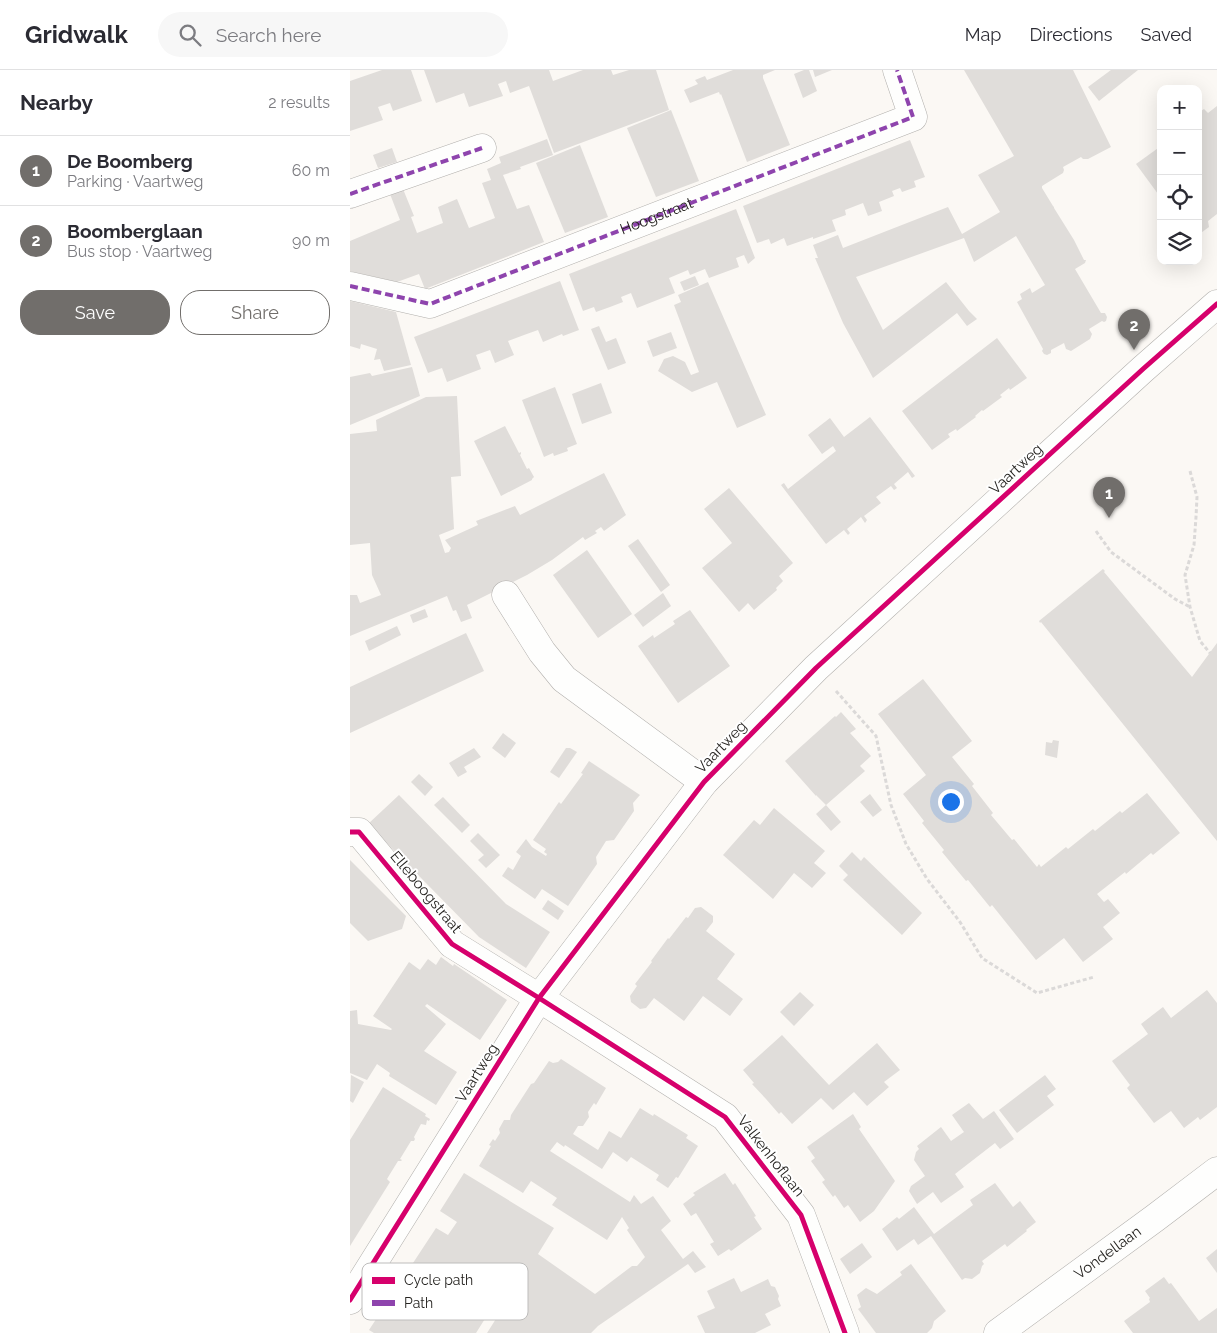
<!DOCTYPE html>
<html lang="en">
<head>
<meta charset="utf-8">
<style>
	body { margin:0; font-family:Raleway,sans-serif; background:#f7f7f7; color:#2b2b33 }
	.controls { position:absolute; right:15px; top:15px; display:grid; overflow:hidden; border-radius:10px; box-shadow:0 5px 20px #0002 }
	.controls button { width:45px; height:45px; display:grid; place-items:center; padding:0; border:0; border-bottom:1px solid #e1e1e2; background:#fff; color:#2b2b33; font:25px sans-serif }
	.you { position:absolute; left:600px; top:731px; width:18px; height:18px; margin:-12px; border:4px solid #fff; border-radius:50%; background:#1a73e8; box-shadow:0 0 0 8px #1a73e833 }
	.badge { display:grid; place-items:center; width:32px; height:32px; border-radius:50%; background:#716e6b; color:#fff; font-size:16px; font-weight:700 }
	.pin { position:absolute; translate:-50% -41px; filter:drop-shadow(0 1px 2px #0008) }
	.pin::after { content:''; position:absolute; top:26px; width:18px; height:15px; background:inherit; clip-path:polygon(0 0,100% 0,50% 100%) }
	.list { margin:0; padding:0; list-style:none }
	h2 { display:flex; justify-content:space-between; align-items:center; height:65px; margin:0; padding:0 20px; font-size:21px }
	h2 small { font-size:16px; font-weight:400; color:#7c7c81 }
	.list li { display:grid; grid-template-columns:32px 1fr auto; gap:15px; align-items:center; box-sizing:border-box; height:70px; padding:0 20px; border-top:1px solid #e1e1e2 }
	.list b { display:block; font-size:19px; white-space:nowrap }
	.list p { margin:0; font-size:16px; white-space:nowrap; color:#7c7c81 }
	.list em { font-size:16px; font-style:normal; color:#7c7c81 }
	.actions { display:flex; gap:10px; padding:15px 20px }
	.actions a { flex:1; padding:11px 0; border:1px solid #716e6b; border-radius:20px; text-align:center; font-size:18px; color:#716e6b }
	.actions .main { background:#716e6b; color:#fff }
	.icon { flex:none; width:28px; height:28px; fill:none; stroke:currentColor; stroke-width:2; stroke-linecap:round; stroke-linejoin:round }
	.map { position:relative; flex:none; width:867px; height:1263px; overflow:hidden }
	header { display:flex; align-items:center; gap:30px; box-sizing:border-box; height:70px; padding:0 25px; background:#fff; border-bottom:1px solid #e1e1e2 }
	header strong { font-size:24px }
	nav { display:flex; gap:28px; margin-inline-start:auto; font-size:18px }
	.search { width:350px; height:45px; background:#f7f7f7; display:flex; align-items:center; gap:12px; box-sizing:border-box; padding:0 18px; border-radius:28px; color:#7c7c81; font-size:19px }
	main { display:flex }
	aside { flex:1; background:#fff }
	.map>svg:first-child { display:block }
	.building { fill:#e0ddda }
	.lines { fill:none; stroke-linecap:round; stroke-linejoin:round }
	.minor-casing { stroke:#b1afac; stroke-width:29 }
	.path { stroke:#dbd9d8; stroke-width:3; stroke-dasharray:4 2.5; stroke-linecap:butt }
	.minor { stroke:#fefefd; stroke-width:28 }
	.quiet { stroke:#8e44ad; stroke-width:4; stroke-dasharray:8 4; stroke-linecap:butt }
	.cycleway-casing { stroke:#fff; stroke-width:8 }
	.cycleway { stroke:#d6006c; stroke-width:5 }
	.labels { text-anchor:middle; stroke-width:4; stroke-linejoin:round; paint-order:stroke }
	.street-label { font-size:15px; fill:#262421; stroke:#fff }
	.key { fill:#fff; stroke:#bebdbc; stroke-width:1 }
	.key-label { font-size:14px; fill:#262421 }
</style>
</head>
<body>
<header>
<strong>Gridwalk</strong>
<div class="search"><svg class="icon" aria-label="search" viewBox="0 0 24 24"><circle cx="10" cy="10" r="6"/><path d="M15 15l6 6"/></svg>Search here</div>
<nav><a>Map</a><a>Directions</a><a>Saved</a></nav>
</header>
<main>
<aside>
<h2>Nearby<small>2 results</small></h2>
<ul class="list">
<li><span class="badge">1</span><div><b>De Boomberg</b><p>Parking · Vaartweg</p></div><em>60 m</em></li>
<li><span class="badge">2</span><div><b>Boomberglaan</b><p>Bus stop · Vaartweg</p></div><em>90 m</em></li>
</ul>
<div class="actions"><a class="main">Save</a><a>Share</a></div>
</aside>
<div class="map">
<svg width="867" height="1263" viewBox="0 0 867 1263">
	<rect width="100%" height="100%" fill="#fbf8f4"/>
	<g class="building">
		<path d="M32,0H61L72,31L43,41L40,33L28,37L33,50L0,61V11Z"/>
		<path d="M74,0H199L203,11L233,0H261L263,5L279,0H306L319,40L204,83L179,16L160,23L156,11L148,14L153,26L119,37L114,23L86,33Z"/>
		<path d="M383,0H425L413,5V8L440,75L397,92L371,24L370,25L369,22L340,33L334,20L348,14L345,10L355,6L357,10Z"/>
		<path d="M454,0H459L467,21L453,28L444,4Z"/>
		<path d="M463,0H482L465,7Z"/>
		<path d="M614,0H723L761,77L738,89H733L731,87L713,97L714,100L713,103L692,116V118L703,136L704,137V138L724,170L734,190H736L735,193L725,199L751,243H755L757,247L756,251L754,252L752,251L739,259L742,264L740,269L721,281L716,279L714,273L701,280V283L697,285L694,284L692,281L693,279L667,232L672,229L670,224L680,218L682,223L695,215L666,166L624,192L614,168L506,207L533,260L596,212L619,241L627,249L617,256L607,243L523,308L493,253L465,188H468L463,175L488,165L493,178L598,137L612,164L650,142L628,105L664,86Z"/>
		<path d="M761,0H788L749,31L738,17Z"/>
		<path d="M867,36V144L858,151L859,157L848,165V43L854,39L858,43Z"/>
		<path d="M321,40L349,111L306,127L277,58Z"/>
		<path d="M197,69L203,85L170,97L171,99L153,105L167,139L179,135L194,172L75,219L69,204L47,212L0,201V171L50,150L40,124L53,119L64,146L61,147L67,163L93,153L88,137L107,129L119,158L145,148L132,113L141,110L137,99L151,93L149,87Z"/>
		<path d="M560,70L575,107L564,111L566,117L552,122L550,118L542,121L544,126L529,132L532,141L518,146L513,133L495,140L496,145L482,150L486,161L463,169V167L437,176L434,168L421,174L419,169L407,173L393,136Z"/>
		<path d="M230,75L258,147L215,163L186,93Z"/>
		<path d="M811,76V128L786,94Z"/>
		<path d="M42,78L47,92L28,98L23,85Z"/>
		<path d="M386,139L405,188L398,194L394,185L386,188L389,197L359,208L355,199L340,205L338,200L319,208L325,223L287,238L281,223L271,227L273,232L260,237L246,242L244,237L233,241L219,204Z"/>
		<path d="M345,206L349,215L334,221L330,212Z"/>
		<path d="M210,211L229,260L213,266L212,264L193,272L188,260L174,265L158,271L164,285L145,293L140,280L126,285L131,299L97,312L92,298L78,303L64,267Z"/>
		<path d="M358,212L416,345L387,358L367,312L342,322L308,301L314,289L323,286L335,292L341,305L349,302L324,235L331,232L328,225Z"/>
		<path d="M0,231L46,242L61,295L34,301L30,289L24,290L27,279L11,274L10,279L0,276Z"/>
		<path d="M249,256L256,272L266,268L276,293L258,300L241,259Z"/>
		<path d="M321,262L327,278L303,287L297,271Z"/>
		<path d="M647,268L677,308L660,320L659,318L650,325L652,327L633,341L632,340L625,346L626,347L607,361L606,359L598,364L600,367L582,380L552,341Z"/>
		<path d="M62,297L70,326L0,355V307L20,303L22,306Z"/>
		<path d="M251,313L262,343L232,354L222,324Z"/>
		<path d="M205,317L227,374L217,378L218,381L204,386L203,383L194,387L172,330Z"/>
		<path d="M107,326L111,406L101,407L104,459L89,465L95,483L99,482L101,478L95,470L128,455L126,451L165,436L170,445L254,403L276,445L254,461L251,457L245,461L247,463L235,470L233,467L202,490L177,505L117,535L122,548L111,552L106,540L103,541L97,526L0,566V525H7L10,533L31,525L22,505L20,473L0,475V364L27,361L26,350L76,327Z"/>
		<path d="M520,347L565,406L562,408L558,402L544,414L547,418L544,420L541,416L526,427L531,433L514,446L517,450L515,453L511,447L497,459L500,463L498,465L494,460L476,474L431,415L434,413L438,419L486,381L483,376L472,384L458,365L480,348L494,367Z"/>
		<path d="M155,356L169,383L171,382V384L170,385L177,399L179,398L184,407L182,409V410L151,426L124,371Z"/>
		<path d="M379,418L443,493L429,506L433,511L426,518L427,520L404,540L398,533L389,542L352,498L382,473L354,439Z"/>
		<path d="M288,469L320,515L311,522L278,476Z"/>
		<path d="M237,480L282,544L248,568L203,505Z"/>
		<path d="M753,499L755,501L754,502L842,607L867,573V771L691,552L690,553L689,551Z"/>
		<path d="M313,523L321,536L293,557L284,545Z"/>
		<path d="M75,539L78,547L63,553L60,545Z"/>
		<path d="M340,540L380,596L328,633L288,576L303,565L304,568L325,554L323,551Z"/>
		<path d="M47,556L51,565L19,581L15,571Z"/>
		<path d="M116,563L134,601L0,663V617Z"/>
		<path d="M573,609L622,671L602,687L624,714L622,716L643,743L641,745L662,770L664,769L687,797L689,794L691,797L716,777L718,779L743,759L745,761L770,741L772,743L797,723L830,763L803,785L801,783L776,804L775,802L747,824L754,832L758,829L770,843L753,857L763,869L733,892L714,868L686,890L642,835L640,837L618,810L616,811L592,782L594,780L572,753L574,751L553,724L576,705L528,644Z"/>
		<path d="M491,642L506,659L500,663L521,686L510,696L515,701L476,735L491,752L481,761L466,744L476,735L466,725V726L435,691L485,646L486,647Z"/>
		<path d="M153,663L166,673L155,688L142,678Z"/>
		<path d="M703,670L709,671L707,688L695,685L696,672L702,673Z"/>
		<path d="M124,678L131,687L114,697L117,702L108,707L99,693Z"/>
		<path d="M216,678H220L227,682L209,708L200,702Z"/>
		<path d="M239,691L290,725L283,733L284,741L264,770L256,771L246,787L247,794L218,836L192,819L185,829L152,806L158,797L163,800L171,786L166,782L176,769L182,777L196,786L197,784L194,782L196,779L183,770L209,732L211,734L233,704L231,703Z"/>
		<path d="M69,704L83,717L75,726L61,712Z"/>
		<path d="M520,724L532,740L523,747L510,732Z"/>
		<path d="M49,725L156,834L200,862L176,898L129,867L18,754Z"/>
		<path d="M93,727L120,755L112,763L84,735Z"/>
		<path d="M424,738L475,781L464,793L476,803L462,818L444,803L423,829L373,785L404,750L410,755Z"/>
		<path d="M128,763L150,785L136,798L128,790L134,785L120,771Z"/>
		<path d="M502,782L511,791L514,787L572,843L552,865L493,810L498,805L489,796Z"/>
		<path d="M0,790L56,846L52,859L18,871L0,853Z"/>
		<path d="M198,830L214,841L208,850L192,839Z"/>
		<path d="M351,837L363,846V852L356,861L385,884L367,909L393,929L380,946L353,926L334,951L304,928L296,938L290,939L281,932L280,926L287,916L285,914L302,892L301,891L318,868L319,869L336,847L338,848L345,838Z"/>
		<path d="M91,887L103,896L104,894L157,930L130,970L77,934L75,936L96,954L74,981L107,1002L86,1035L39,1006L40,1003L27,994L17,1010L0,1003V941L7,940L8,954L41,960L42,959L23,946L59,892L70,900L78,889L86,895Z"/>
		<path d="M857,920L867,933V1037L850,1050L848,1047L834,1058L821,1041L804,1053L777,1018L780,1015L762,991L798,964L791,954L813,937L821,948Z"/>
		<path d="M450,922L464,935L444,956L430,942Z"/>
		<path d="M432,965L479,1015L527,973L550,1000L534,1012L539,1017L517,1036L504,1022L483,1040L471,1028L442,1054L431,1042L429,1044L416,1029L402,1014L404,1013L393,1000Z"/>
		<path d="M211,989L256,1018L246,1035L244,1033L238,1042L239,1047L233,1056H228L223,1064L248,1080L259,1061L271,1068L290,1038L303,1046L304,1044L338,1065L336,1068L348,1076L328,1108L326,1107L318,1118L306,1110L309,1105L281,1087L277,1092L263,1082L252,1099L215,1075L214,1077L207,1072L200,1081L280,1132L284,1125L291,1134L303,1126L321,1151L311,1160L333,1189L343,1181L356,1197L345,1203L338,1194L248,1256L241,1263H137L170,1211L162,1206L126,1263H24L19,1260L86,1158L98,1165L107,1152L90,1141L114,1103L204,1158L188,1184L245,1224L282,1196H287L295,1187L277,1160L279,1158L272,1147L257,1170L202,1135L207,1128L181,1111L173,1123L129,1096L141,1076L139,1075L143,1069L145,1071L150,1063L149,1059L154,1050H160L161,1045L181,1014L184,1013L199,991L203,993L208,992Z"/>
		<path d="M1,1005L14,1012L3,1033L0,1031Z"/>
		<path d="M695,1005L706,1019L697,1026L704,1035L667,1063L649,1040Z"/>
		<path d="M33,1017L76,1044L75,1046L80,1049L79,1051L77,1050L76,1055L71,1054L64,1067L65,1069L64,1071H61L50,1089L52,1090L51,1091H48L40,1104L37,1109L40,1112L0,1176V1070Z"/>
		<path d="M619,1033L633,1049L644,1041L664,1069L650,1079L645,1073L605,1104L614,1117L591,1133L583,1122L567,1134L559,1121L561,1116L575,1106L564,1090L566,1082L569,1079L567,1076L591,1057L601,1071L614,1062L602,1045Z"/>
		<path d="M503,1044L511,1057L509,1059L545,1111L524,1141L510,1152L498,1135L494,1138L485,1125L483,1127L472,1112L475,1110L461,1091L465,1088L457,1077Z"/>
		<path d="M375,1103L383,1115L385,1113L406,1146L404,1147L412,1159L381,1181L379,1179L368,1186L360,1174L364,1172L346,1143L341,1146L333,1134L345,1125L343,1123Z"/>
		<path d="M645,1113L663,1137L670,1131L686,1152L676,1160L677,1161L657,1177L655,1174L632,1191L634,1194L632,1196L630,1203L622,1209L615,1208L612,1210L581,1166L568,1175L564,1169L547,1181L532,1159L547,1147L549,1149L564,1137L584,1164L623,1135L620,1130Z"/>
		<path d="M512,1173L522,1187L500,1204L490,1189Z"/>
		<path d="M867,1179V1203L856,1188Z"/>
		<path d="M561,1194L596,1241L584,1251L582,1258L577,1263H526L508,1239L511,1237L507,1225L516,1218L527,1224L552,1205L550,1202Z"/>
		<path d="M814,1207L819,1214L821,1213L849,1251L867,1238V1263H783L774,1251L800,1232L799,1229L800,1228L795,1221Z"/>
		<path d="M384,1208L391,1222L418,1209L421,1216L425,1217L429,1226L428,1229L431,1236L415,1244L421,1255L405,1263H355L347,1246L365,1238L357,1221Z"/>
	</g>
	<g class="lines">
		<g class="minor-casing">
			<g id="minor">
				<path d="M0,124L132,78"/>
				<path id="s1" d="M0,216L80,234L563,47L547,0"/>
				<path d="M156,525L192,582L214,609L354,712"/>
				<path d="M0,762H9L102,874L189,928L375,1047L451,1145L495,1263"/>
				<path d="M0,1230L189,928L354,712L466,598L793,299L867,234"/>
				<path id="s2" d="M648,1263L805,1148L867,1101"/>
			</g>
		</g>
		<g class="path">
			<path d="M840,401L847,427L846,447L844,475L835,505L840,537L850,571L860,583"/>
			<path d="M746,461L761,482L825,529L840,537"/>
			<path d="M486,621L526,666L541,735L556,774L577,809L610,852L632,888L687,923L744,907"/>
		</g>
		<use href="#minor" class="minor"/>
		<g class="quiet">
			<path d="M0,124L132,78"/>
			<path d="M0,216L80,234L563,47L547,0"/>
		</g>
		<g class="cycleway-casing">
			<g id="cycleway">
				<path d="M0,762H9L102,874L189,928L375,1047L451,1145L495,1263"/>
				<path d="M0,1230L189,928L354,712L466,598L793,299L867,234"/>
			</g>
		</g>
		<use href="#cycleway" class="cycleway"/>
	</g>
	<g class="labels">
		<g class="street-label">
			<text dy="5" stroke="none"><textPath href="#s1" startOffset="325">Hoogstraat</textPath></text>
			<text transform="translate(666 399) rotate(-43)" y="5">Vaartweg</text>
			<text transform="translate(371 677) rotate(-46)" y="5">Vaartweg</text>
			<text transform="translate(76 822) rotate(50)" y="5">Elleboogstraat</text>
			<text transform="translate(127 1003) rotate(-58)" y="5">Vaartweg</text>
			<text transform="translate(421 1086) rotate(52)" y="5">Valkenhoflaan</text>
			<text dy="5" stroke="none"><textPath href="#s2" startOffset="136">Vondellaan</textPath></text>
		</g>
	</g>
	<rect x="12" y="1193" width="166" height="57" rx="8" class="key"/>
	<rect x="22" y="1207" width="23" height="7" fill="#d6006c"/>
	<rect x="22" y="1230" width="23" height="6" fill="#8e44ad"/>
	<g class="key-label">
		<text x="54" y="1215">Cycle path</text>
		<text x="54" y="1238">Path</text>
	</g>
</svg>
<div class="controls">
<button>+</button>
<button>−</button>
<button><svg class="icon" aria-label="locate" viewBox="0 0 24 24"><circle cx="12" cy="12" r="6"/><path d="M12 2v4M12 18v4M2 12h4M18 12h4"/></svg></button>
<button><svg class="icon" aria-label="layers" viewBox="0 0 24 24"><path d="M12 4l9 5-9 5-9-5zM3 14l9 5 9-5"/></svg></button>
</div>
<div class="you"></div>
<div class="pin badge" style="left:759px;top:448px">1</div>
<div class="pin badge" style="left:784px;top:280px">2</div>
</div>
</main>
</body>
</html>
